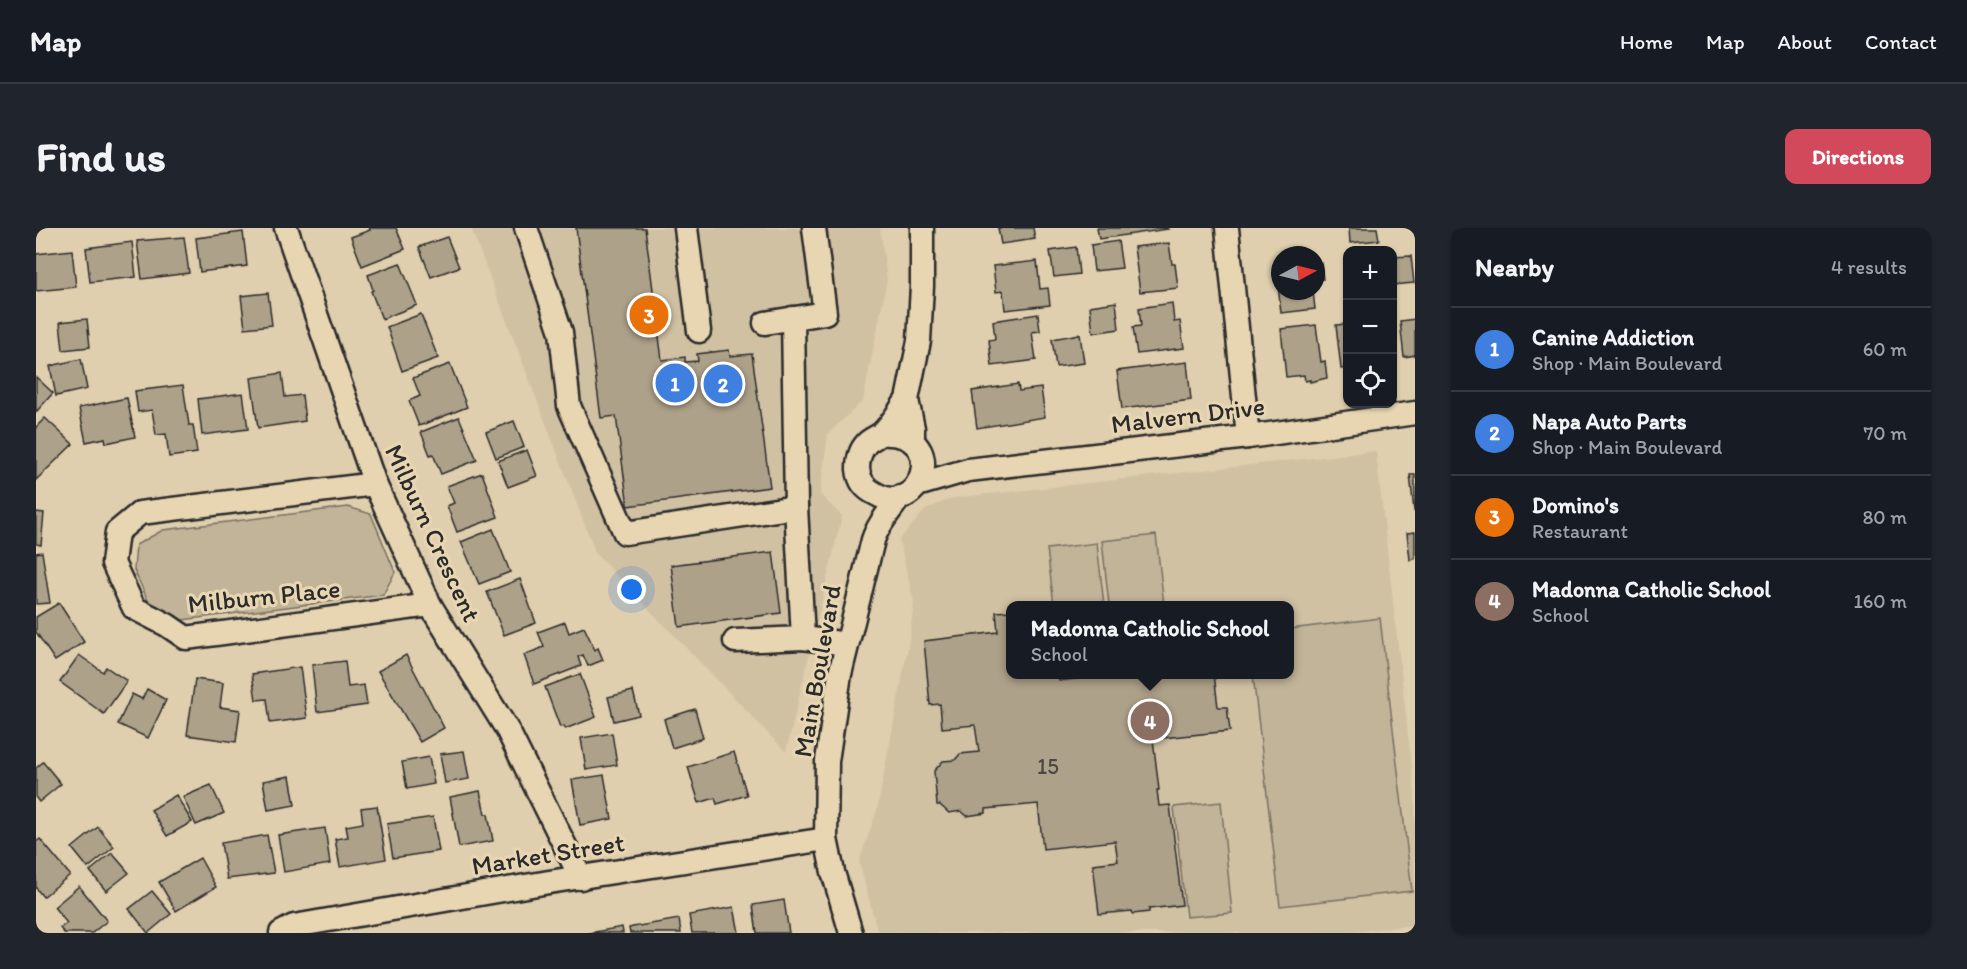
<!DOCTYPE html>
<html lang="en">
<head>
<meta charset="utf-8">
<style>
	body { margin:0; font-family:Itim,sans-serif; background:#20242c; color:#f1f3f6 }
	.controls { position:absolute; right:18px; top:18px; display:grid; overflow:hidden; border-radius:12px; box-shadow:0 2px 4px #0004 }
	.controls button { width:54px; height:54px; display:grid; place-items:center; padding:0; border:0; border-bottom:2px solid #363941; background:#171b24; color:#f1f3f6; font:30px sans-serif }
	.compass { position:absolute; left:1235px; top:18px; width:54px; height:54px; border-radius:50%; background:#171b24; box-shadow:0 2px 4px #0004; rotate:83deg }
	.you { position:absolute; left:596px; top:362px; width:21px; height:21px; margin:-15px; border:4px solid #fff; border-radius:50%; background:#1a73e8; box-shadow:0 0 0 9px #1a73e833 }
	.badge { display:grid; place-items:center; width:39px; height:39px; border-radius:50%; background:#d1495b; color:#fff; font-size:20px; font-weight:700 }
	.pin { position:absolute; translate:-50% -50%; border:3px solid #fff; box-shadow:0 2px 6px #0006 }
	.popup { position:absolute; left:970px; top:373px; width:288px; height:78px; box-sizing:border-box; display:grid; place-content:center; border-radius:12px; background:#171b24; filter:drop-shadow(0 2px 4px #0005); font-size:20px; white-space:nowrap; color:#9ea1a6 }
	.popup b { font-size:22px; color:#f1f3f6 }
	.popup::after { content:''; position:absolute; left:50%; top:100%; margin-left:-12px; border:12px solid transparent; border-top-color:#171b24 }
	.list { margin:0; padding:0; list-style:none }
	h2 { display:flex; justify-content:space-between; align-items:center; height:78px; margin:0; padding:0 24px; font-size:26px }
	h2 small { font-size:20px; font-weight:400; color:#9ea1a6 }
	.list li { display:grid; grid-template-columns:39px 1fr auto; gap:18px; align-items:center; box-sizing:border-box; height:84px; padding:0 24px; border-top:2px solid #363941 }
	.list b { display:block; font-size:22px; white-space:nowrap }
	.list p { margin:0; font-size:20px; white-space:nowrap; color:#9ea1a6 }
	.list em { font-size:20px; font-style:normal; color:#9ea1a6 }
	.icon { flex:none; width:33px; height:33px; fill:none; stroke:currentColor; stroke-width:2; stroke-linecap:round; stroke-linejoin:round }
	.map { position:relative; flex:none; width:1379px; height:705px; overflow:hidden; border-radius:12px }
	header { display:flex; align-items:center; gap:36px; box-sizing:border-box; height:84px; padding:0 30px; background:#171b24; border-bottom:2px solid #363941 }
	header strong { font-size:28px }
	nav { display:flex; gap:33px; margin-inline-start:auto; font-size:21px }
	.intro { display:flex; align-items:center; justify-content:space-between; box-sizing:border-box; height:144px; padding:0 36px }
	h1 { margin:0; font-size:42px }
	.button { padding:15px 27px; border-radius:12px; background:#d1495b; color:#fff; font-size:21px; font-weight:700 }
	main { display:flex; gap:36px; padding:0 36px }
	aside { flex:1; background:#171b24; border-radius:12px; box-shadow:0 2px 4px #0004 }
	.map>svg:first-child { display:block }
	.built { fill:#d1c1a3; fill-rule:evenodd }
	.green { fill:#c2b498; stroke:#767062; stroke-width:1.5 }
	.building { fill:#aea189; stroke:#2b2b2b; stroke-width:1.5 }
	.lines { fill:none; stroke-linecap:round; stroke-linejoin:round }
	.minor-casing { stroke:#2b2b2b; stroke-width:27 }
	.minor { stroke:#e8d6b3; stroke-width:22 }
	.labels { text-anchor:middle; stroke-width:6; stroke-linejoin:round; paint-order:stroke }
	.number-label { font-size:22px; fill:#4c4842 }
	.street-label { font-size:26px; fill:#2b2b2b; stroke:#e8d6b3 }
</style>
</head>
<body>
<header>
<strong>Map</strong>
<nav><a>Home</a><a>Map</a><a>About</a><a>Contact</a></nav>
</header>
<div class="intro"><h1>Find us</h1><a class="button">Directions</a></div>
<main>
<div class="map">
<svg width="1379" height="705" viewBox="0 0 1379 705">
	<rect width="100%" height="100%" fill="#e0cfae"/>
	<filter id="ink" filterUnits="userSpaceOnUse"><feTurbulence type="fractalNoise" baseFrequency=".0167" numOctaves="2"/><feDisplacementMap in="SourceGraphic" scale="12" xChannelSelector="R" yChannelSelector="G"/><feConvolveMatrix kernelMatrix="1 2 1 2 8 2 1 2 1" color-interpolation-filters="sRGB"/></filter>
	<g filter="url(#ink)">
		<g class="built">
			<path d="M435,0H844L851,52L827,173L792,206L784,266L806,288L750,524L560,326Z"/>
			<path d="M1340,223L1379,567V697L1310,705H842L823,634L841,582L872,419L878,375L863,312L889,282L916,270ZM974,378H1254V446H974Z"/>
		</g>
		<g class="green">
			<path d="M312,279L335,286L359,344L347,367L138,393L115,379L98,342L100,317L127,302Z"/>
			<path d="M1120,307L1128,377H1073L1066,313Z"/>
			<path d="M1061,315L1068,377H1018L1011,321Z"/>
			<path d="M1344,390L1376,663L1244,678L1217,447L1254,446V401Z"/>
			<path d="M1185,574L1196,685L1150,689L1138,579Z"/>
		</g>
		<g class="building">
			<path d="M333,0H360L369,21L326,38L315,9L334,2Z"/>
			<path d="M540,0H609L626,132L649,129V134L662,133L661,126L693,122L694,128L716,126L734,259L592,278L580,188L565,190Z"/>
			<path d="M962,0H997L999,11L965,16Z"/>
			<path d="M1061,0H1131L1132,1L1063,11Z"/>
			<path d="M1313,0H1341L1343,12L1314,15Z"/>
			<path d="M207,4L211,38L164,44L160,10Z"/>
			<path d="M148,9L153,45L106,51L101,13Z"/>
			<path d="M411,9L423,39L395,49L383,19Z"/>
			<path d="M1082,13L1086,40L1058,43L1055,17Z"/>
			<path d="M96,14L100,49L54,54L50,20Z"/>
			<path d="M1133,15L1136,36H1139L1142,60L1104,64L1098,19Z"/>
			<path d="M1040,19L1043,46L1018,49L1014,23Z"/>
			<path d="M36,22L40,59L0,63V26Z"/>
			<path d="M1375,28L1378,55L1356,57V29Z"/>
			<path d="M1001,33L1004,61L1012,60L1014,77L969,82L967,63L960,64L957,38Z"/>
			<path d="M364,35L381,77L346,91L335,63L337,62L332,47Z"/>
			<path d="M1285,35L1287,51L1280,52V36Z"/>
			<path d="M1244,47V63H1277L1279,81L1245,85L1241,48Z"/>
			<path d="M232,65L236,97L209,100L205,68Z"/>
			<path d="M1080,74L1083,101L1057,105L1054,78Z"/>
			<path d="M1136,75L1138,94L1144,93L1148,120L1101,126L1097,99L1105,98L1103,80Z"/>
			<path d="M385,86L402,130L366,143L351,99Z"/>
			<path d="M1002,86L1004,103L996,104L1000,132L956,138L953,112L959,111L957,93Z"/>
			<path d="M51,91L54,119L27,122L24,94Z"/>
			<path d="M1379,91V127L1368,129L1364,93Z"/>
			<path d="M1312,96V140L1305,141L1300,97Z"/>
			<path d="M1280,97L1285,134L1289,133L1291,150L1274,154V152L1269,153L1268,147L1250,149L1245,101Z"/>
			<path d="M1044,106L1048,135L1020,139L1016,111Z"/>
			<path d="M45,131L51,161L20,168L14,138Z"/>
			<path d="M1151,134L1155,172L1086,181L1081,143Z"/>
			<path d="M414,136L431,179L383,198L373,173L384,168L377,150Z"/>
			<path d="M246,145L249,169L266,167L269,193L222,200L215,150Z"/>
			<path d="M0,149L17,165L0,184Z"/>
			<path d="M982,156L983,163L1005,160L1009,189L941,200L936,163Z"/>
			<path d="M147,157L153,197H157L161,225L133,229L130,206L120,207L116,182L102,184L99,163Z"/>
			<path d="M207,165L212,201L166,207L162,171Z"/>
			<path d="M91,170L99,209L70,215L69,210L50,214L43,180Z"/>
			<path d="M423,189L441,232L405,246L397,226L394,227L385,204Z"/>
			<path d="M9,190L37,216L0,252V199Z"/>
			<path d="M478,193L488,219L460,230L450,204Z"/>
			<path d="M491,222L501,248L472,259L462,233Z"/>
			<path d="M446,245L462,289L421,304L411,278L418,275L411,258Z"/>
			<path d="M1374,247H1379V282L1378,283Z"/>
			<path d="M0,284L8,285L5,317L0,316Z"/>
			<path d="M457,301L474,344L443,356L425,314Z"/>
			<path d="M1379,304V331L1374,332L1371,305Z"/>
			<path d="M6,324L14,375L0,376V325Z"/>
			<path d="M737,324L745,385L643,399L635,337Z"/>
			<path d="M484,351L500,395L468,407L451,364Z"/>
			<path d="M23,375L48,414L19,433L0,404V389Z"/>
			<path d="M974,383V446H1022L1023,453L1079,446H1083V450L1101,448V446H1178L1182,479H1191L1194,503L1117,511L1123,562H1121L1123,578L1134,577L1146,677L1113,681V684L1097,686L1096,683L1063,686L1057,636L1082,633L1079,613L1007,621L1002,576L950,581V585L931,588L925,583L913,585L904,577H901L898,543L907,533L919,532L924,526L943,524L939,497L906,500L904,476L894,477L888,413L962,404L960,384Z"/>
			<path d="M529,394L533,405L548,399L559,422L562,420L567,432L552,438L547,427L542,429L545,438L498,456L488,427L508,419L502,404Z"/>
			<path d="M43,427L67,444L70,439L91,453L68,486L24,454Z"/>
			<path d="M370,427L408,500L384,514L342,443Z"/>
			<path d="M309,433L312,459L328,457L331,477L281,484L276,437Z"/>
			<path d="M264,439L271,490L234,495L231,471L220,472L216,446Z"/>
			<path d="M544,446L560,489L529,501L528,498L524,499L509,459Z"/>
			<path d="M159,451L187,455L184,479L204,482L200,514L151,507Z"/>
			<path d="M111,461L130,472L112,510L82,496L96,466L106,471Z"/>
			<path d="M597,463L603,487L578,493L572,469Z"/>
			<path d="M659,481L667,510L636,520L628,491Z"/>
			<path d="M576,505L581,537L550,542L545,510Z"/>
			<path d="M428,523L433,551L409,555L404,526Z"/>
			<path d="M698,524L711,567L681,576L679,570L663,575L652,539Z"/>
			<path d="M393,529L398,556L371,561L366,534Z"/>
			<path d="M7,534L25,556L3,574L0,570V540Z"/>
			<path d="M568,547L576,591L544,597L536,552Z"/>
			<path d="M254,548L259,577L232,582L227,553Z"/>
			<path d="M175,557L188,585L160,597L147,569Z"/>
			<path d="M444,563L449,586H452L457,613L423,619L414,569Z"/>
			<path d="M140,567L156,594L131,608L115,582Z"/>
			<path d="M341,578L350,631L304,639L299,611L312,609L310,598L327,595L325,580Z"/>
			<path d="M397,589L403,623L357,630L351,596Z"/>
			<path d="M62,599L78,619L52,640L36,620Z"/>
			<path d="M289,600L294,636L248,644L242,607Z"/>
			<path d="M231,607L238,645L191,651L185,615Z"/>
			<path d="M4,611L34,647L7,669L0,660V614Z"/>
			<path d="M76,625L93,645L70,663L54,643Z"/>
			<path d="M164,630L180,659L140,683L123,654Z"/>
			<path d="M43,658L71,693L56,705H28L24,700L31,695L18,679Z"/>
			<path d="M116,663L135,686L112,705L93,681Z"/>
			<path d="M748,672L753,705H721L717,677Z"/>
			<path d="M698,679L703,705H656L653,687Z"/>
			<path d="M643,691L645,705H594L593,700L597,699Z"/>
			<path d="M586,699L587,705H553Z"/>
		</g>
		<g class="lines">
			<g class="minor-casing">
				<g id="minor">
					<path d="M250,0L339,256L394,377L472,503L545,650"/>
					<path d="M490,0L525,104L533,178L589,305L760,279"/>
					<path d="M650,0L663,103"/>
					<path d="M1191,0L1212,209"/>
					<path d="M757,90L760,279L767,410L811,416"/>
					<path d="M729,95L789,85L778,0"/>
					<path d="M845,206C916,202 885,293 840,266C829,261 823,253 822,241C822,232 824,222 831,215C835,211 841,209 846,205C856,196 863,183 871,172"/>
					<path d="M877,214V200L871,172L883,113L886,58V0"/>
					<path d="M339,256L104,285L81,304L77,335L98,380L131,397L150,410L394,377"/>
					<path d="M881,257L932,242L1212,209L1379,185"/>
					<path d="M699,413L767,410"/>
					<path d="M245,705L258,698L513,654L790,611"/>
					<path d="M815,705L797,644L790,611L791,533L804,446L837,312C842,296 854,283 864,269"/>
				</g>
			</g>
			<use href="#minor" class="minor"/>
		</g>
	</g>
	<g class="labels">
		<g class="number-label">
			<text x="1012" y="546">15</text>
		</g>
		<g class="street-label">
			<text transform="translate(1152 187) rotate(-7)" y="9">Malvern Drive</text>
			<text transform="translate(397 305) rotate(65)" y="9">Milburn Crescent</text>
			<text transform="translate(228 368) rotate(-6)" y="9">Milburn Place</text>
			<text transform="translate(781 443) rotate(-80)" y="9">Main Boulevard</text>
			<text transform="translate(512 626) rotate(-9)" y="9">Market Street</text>
		</g>
	</g>
</svg>
<div class="controls">
<button>+</button>
<button>−</button>
<button><svg class="icon" aria-label="locate" viewBox="0 0 24 24"><circle cx="12" cy="12" r="6"/><path d="M12 2v4M12 18v4M2 12h4M18 12h4"/></svg></button>
</div>
<svg class="compass" viewBox="-18 -18 36 36"><path d="M0-13l5 13h-10z" fill="#e53935"/><path d="M0 13l5-13h-10z" fill="#9ea1a6"/></svg>
<div class="you"></div>
<div class="pin badge" style="left:639px;top:155px;background:#3f7fe0">1</div>
<div class="pin badge" style="left:687px;top:156px;background:#3f7fe0">2</div>
<div class="pin badge" style="left:613px;top:87px;background:#e8710a">3</div>
<div class="pin badge" style="left:1114px;top:493px;background:#8d6e63">4</div>
<div class="popup"><b>Madonna Catholic School</b>School</div>
</div>
<aside>
<h2>Nearby<small>4 results</small></h2>
<ul class="list">
<li><span class="badge" style="background:#3f7fe0">1</span><div><b>Canine Addiction</b><p>Shop · Main Boulevard</p></div><em>60 m</em></li>
<li><span class="badge" style="background:#3f7fe0">2</span><div><b>Napa Auto Parts</b><p>Shop · Main Boulevard</p></div><em>70 m</em></li>
<li><span class="badge" style="background:#e8710a">3</span><div><b>Domino's</b><p>Restaurant</p></div><em>80 m</em></li>
<li><span class="badge" style="background:#8d6e63">4</span><div><b>Madonna Catholic School</b><p>School</p></div><em>160 m</em></li>
</ul>
</aside>
</main>
</body>
</html>
